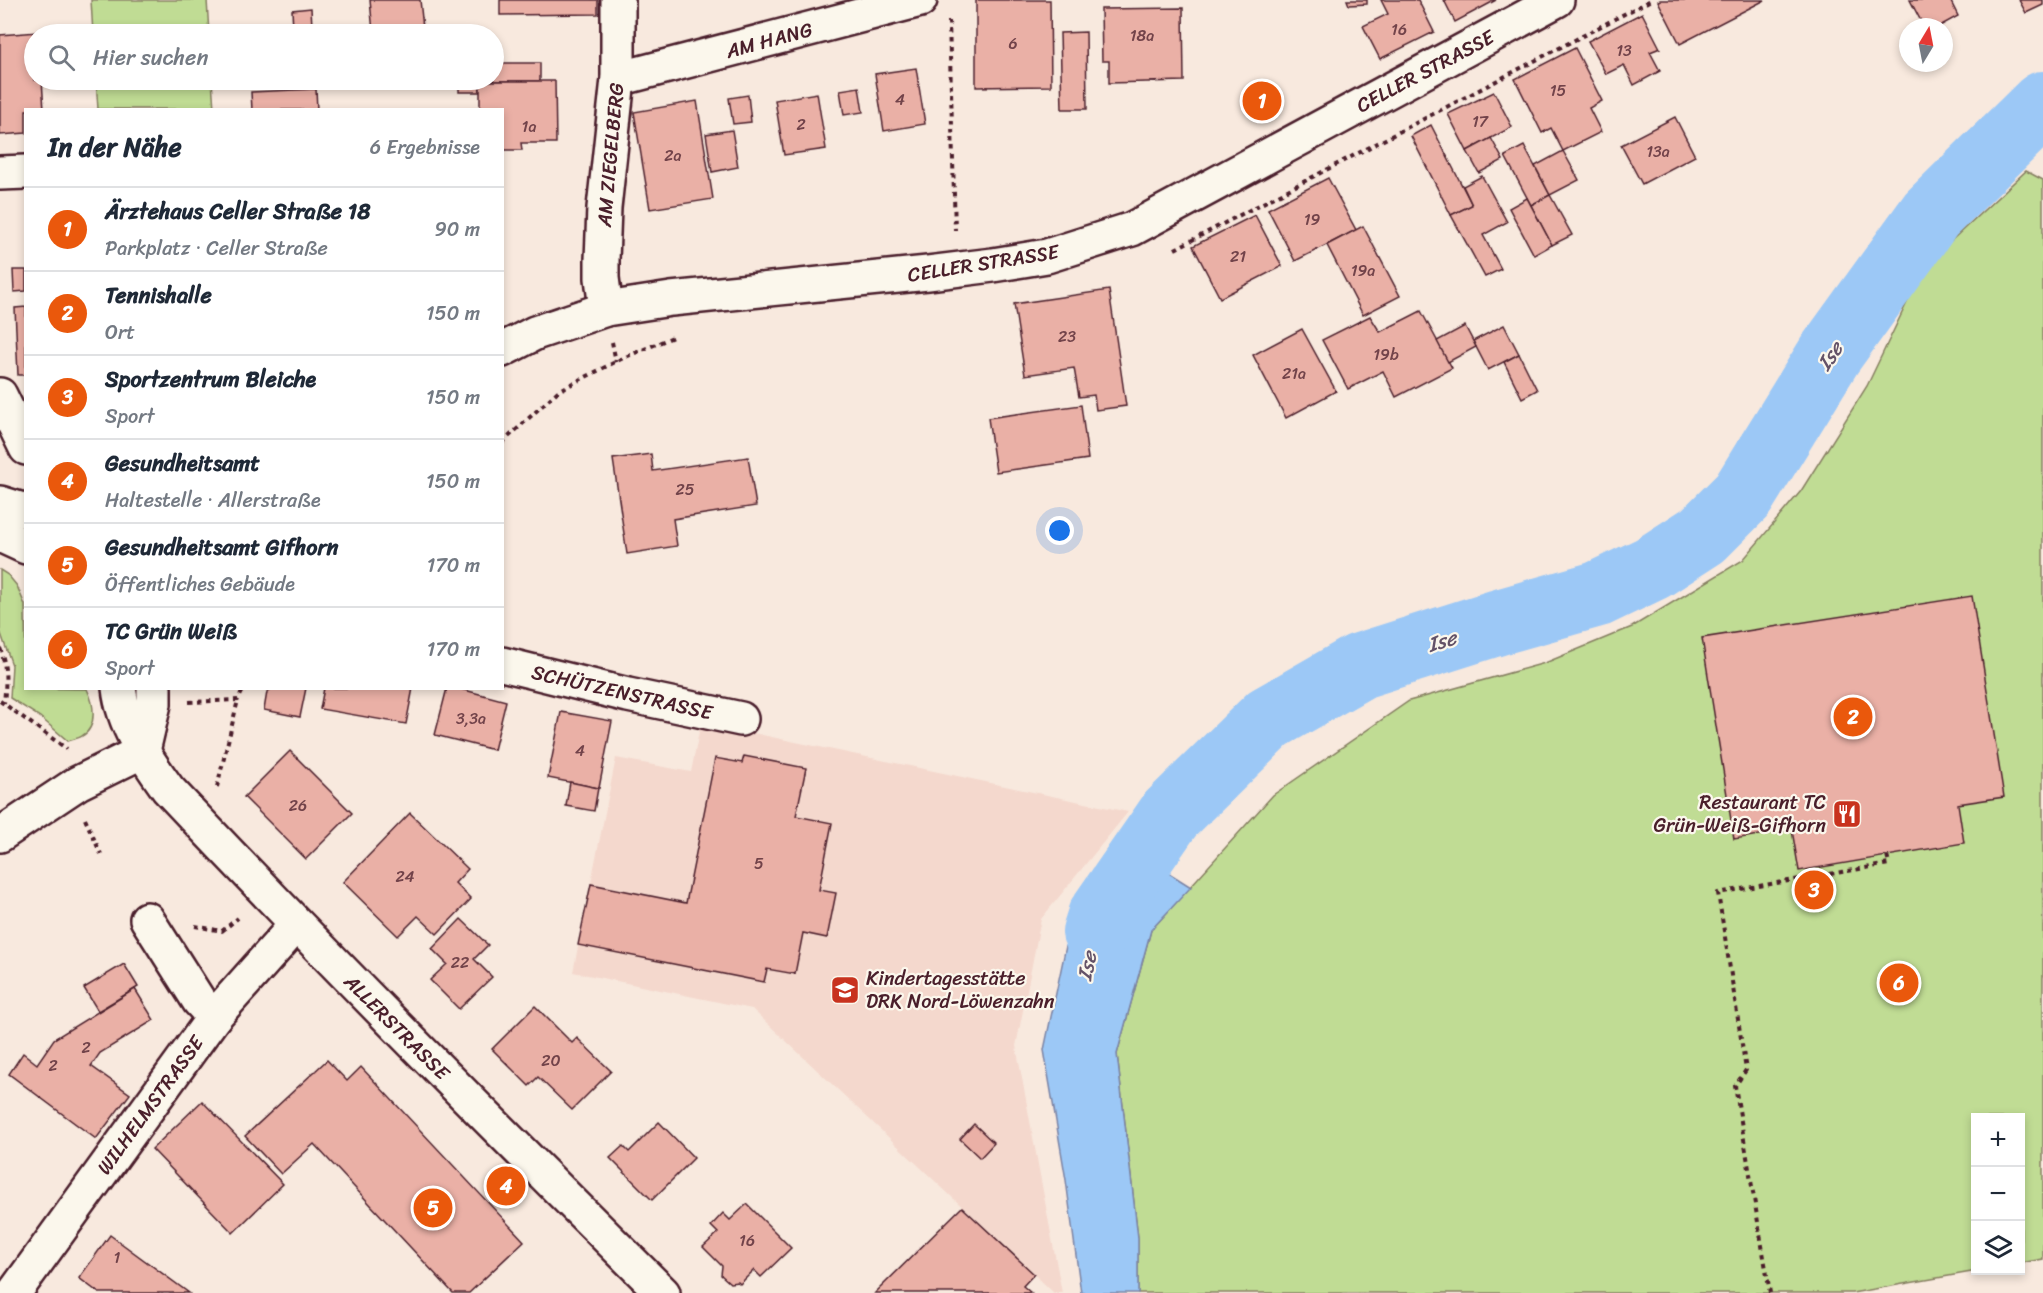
<!DOCTYPE html>
<html lang="de">
<head>
<meta charset="utf-8">
<style>
	body { margin:0; font-family:Sriracha,sans-serif; background:#f2f2f3; color:#1f2937 }
	.controls { position:absolute; right:18px; bottom:18px; display:grid; overflow:hidden; border-radius:0px; box-shadow:0 3px 9px #0003 }
	.controls button { width:54px; height:54px; display:grid; place-items:center; padding:0; border:0; border-bottom:2px solid #e0e1e3; background:#fff; color:#1f2937; font:30px sans-serif }
	.compass { position:absolute; left:1899px; top:18px; width:54px; height:54px; border-radius:50%; background:#fff; box-shadow:0 3px 9px #0003; rotate:10deg }
	.you { position:absolute; left:1060px; top:531px; width:21px; height:21px; margin:-15px; border:4px solid #fff; border-radius:50%; background:#1a73e8; box-shadow:0 0 0 9px #1a73e833 }
	.badge { display:grid; place-items:center; width:39px; height:39px; border-radius:50%; background:#ea580c; color:#fff; font-size:20px; font-weight:700 }
	.pin { position:absolute; translate:-50% -50%; border:3px solid #fff; box-shadow:0 2px 6px #0006 }
	.list { margin:0; padding:0; list-style:none }
	h2 { display:flex; justify-content:space-between; align-items:center; height:78px; margin:0; padding:0 24px; font-size:26px }
	h2 small { font-size:20px; font-weight:400; color:#747a83 }
	.list li { display:grid; grid-template-columns:39px 1fr auto; gap:18px; align-items:center; box-sizing:border-box; height:84px; padding:0 24px; border-top:2px solid #e0e1e3 }
	.list b { display:block; font-size:22px; white-space:nowrap }
	.list p { margin:0; font-size:20px; white-space:nowrap; color:#747a83 }
	.list em { font-size:20px; font-style:normal; color:#747a83 }
	.icon { flex:none; width:33px; height:33px; fill:none; stroke:currentColor; stroke-width:2; stroke-linecap:round; stroke-linejoin:round }
	.map { position:relative; flex:none; width:2043px; height:1293px; overflow:hidden }
	.search { position:absolute; background:#fff; box-shadow:0 3px 9px #0003; left:24px; top:24px; width:480px; height:66px; display:flex; align-items:center; gap:15px; box-sizing:border-box; padding:0 21px; border-radius:33px; color:#747a83; font-size:22px }
	.panel { position:absolute; background:#fff; box-shadow:0 3px 9px #0003; left:24px; top:108px; width:480px; height:582px; border-radius:0px }
	.map>svg:first-child { display:block }
	.built { fill:#f4d8cd }
	.green { fill:#c0dc94; stroke:#857e60; stroke-width:1.5 }
	.water { fill:#9cc8f6; stroke:#7b84a5; stroke-width:1.5 }
	.lines { fill:none; stroke-linecap:round; stroke-linejoin:round }
	.river { stroke:#9cc8f6; stroke-width:66 }
	.building { fill:#eab0a6; stroke:#4a1f2b; stroke-width:1.5 }
	.minor-casing { stroke:#4a1f2b; stroke-width:38 }
	.path { stroke:#4a1f2b; stroke-width:4; stroke-dasharray:4.5 4.5; stroke-linecap:butt }
	.minor { stroke:#fbf7ec; stroke-width:33 }
	.labels { text-anchor:middle; stroke-width:4.5; stroke-linejoin:round; paint-order:stroke }
	.number-label { font-size:16px; fill:#72434a }
	.street-label { font-size:20px; fill:#4a1f2b; stroke:#fbf7ec }
	.poi-label { font-size:20px; fill:#4a1f2b; stroke:#fbf7ec; text-anchor:end }
	.water-label { font-size:21px; font-style:italic; fill:#635268; stroke:#fbf7ec }
</style>
</head>
<body>
<div class="map">
<svg width="2043" height="1293" viewBox="0 0 2043 1293">
	<rect width="100%" height="100%" fill="#f8e9de"/>
	<filter id="ink" filterUnits="userSpaceOnUse"><feTurbulence type="fractalNoise" baseFrequency=".0167" numOctaves="2"/><feDisplacementMap in="SourceGraphic" scale="12" xChannelSelector="R" yChannelSelector="G"/><feConvolveMatrix kernelMatrix="1 2 1 2 8 2 1 2 1" color-interpolation-filters="sRGB"/></filter>
	<g filter="url(#ink)">
		<path class="built" d="M701,722L1128,812L1041,919L1016,1046L1062,1293H1054L752,1009L573,972L616,758L691,772Z"/>
		<g class="green">
			<path d="M91,0H207L209,34H93Z"/>
			<path d="M96,80H212L214,109H98Z"/>
			<path d="M2026,171L2043,180V1259L2021,1263L2020,1118H1976V1270L1977,1271L1852,1293H1138V1238L1117,1054L1151,930L1273,795L1409,701L1545,663L1632,627L1743,560L1801,491L1867,386L1925,265Z"/>
			<path d="M0,570L8,575L17,586L25,605L26,688L87,689C94,703 98,727 82,736C78,739 72,739 68,741L40,717L10,698L12,665L0,631Z"/>
		</g>
		<path class="water" d="M1131,849L1191,887L1151,930L1117,1054L1138,1238V1293H1081L1066,1180L1044,1050L1070,927Z"/>
		<g class="lines">
			<path class="river" d="M1095,932L1100,916L1170,815L1269,718L1360,666L1499,622L1598,594L1652,568L1703,535L1743,495L1830,354L1931,214L2043,104"/>
		</g>
		<g class="building">
			<path d="M370,0H420L423,28L373,32Z"/>
			<path d="M500,0H598V14L500,15Z"/>
			<path d="M976,0H1050L1051,86L976,87Z"/>
			<path d="M1347,0H1367V4L1349,5Z"/>
			<path d="M1381,0H1418L1434,32L1380,59L1363,26L1388,14Z"/>
			<path d="M1444,0H1496L1455,22Z"/>
			<path d="M1660,0H1765L1680,44L1658,1Z"/>
			<path d="M1910,0H1950L1958,16L1938,27H1924Z"/>
			<path d="M2019,0H2043V5L2026,13Z"/>
			<path d="M311,8L312,27L293,29L292,10Z"/>
			<path d="M1183,8L1184,81L1109,83V61H1102L1101,9Z"/>
			<path d="M1642,13L1660,48L1650,52L1660,71L1634,85L1624,65L1606,74L1588,41Z"/>
			<path d="M327,27L328,34H293V29Z"/>
			<path d="M38,32V34H34V80H42L44,110H26V133L0,135V35Z"/>
			<path d="M1086,32L1087,109H1062L1060,33Z"/>
			<path d="M1575,48L1602,101L1589,108L1601,132L1563,151L1551,128L1542,133L1515,79Z"/>
			<path d="M494,63H540V81H480V80H494Z"/>
			<path d="M916,68L925,124L884,131L875,74Z"/>
			<rect x="459" y="80" width="21" height="12"/>
			<path d="M480,81H555L556,143H521L522,150H502V110H480Z"/>
			<path d="M859,87L863,112L844,115L840,90Z"/>
			<path d="M316,89L317,110H252L251,92Z"/>
			<path d="M1494,92L1512,127L1467,151L1448,114Z"/>
			<path d="M817,93L826,149L784,155L775,100Z"/>
			<path d="M748,95L751,122L733,124L729,98Z"/>
			<path d="M697,101L713,199L650,209L634,112Z"/>
			<path d="M1675,117L1695,156L1642,184L1621,145Z"/>
			<path d="M1431,125L1472,205L1451,215L1411,136Z"/>
			<path d="M732,130L738,167L712,172L706,134Z"/>
			<path d="M1491,138L1503,160L1479,173L1467,151Z"/>
			<path d="M1524,146L1550,195L1531,205L1505,156Z"/>
			<path d="M1563,151L1579,180L1550,195L1535,166Z"/>
			<path d="M1482,176L1507,222L1483,235L1501,269L1485,277L1451,215L1472,205L1463,186Z"/>
			<path d="M1328,178L1356,230L1295,261L1268,209Z"/>
			<path d="M1550,195L1572,235L1552,245L1531,205Z"/>
			<path d="M1527,198L1552,245L1534,255L1509,208Z"/>
			<path d="M1255,215L1282,266L1220,298L1193,246Z"/>
			<path d="M1363,226L1400,296L1363,315L1327,245Z"/>
			<path d="M13,270H26V291L14,292Z"/>
			<path d="M1109,290L1126,406L1096,410L1094,395L1079,397L1074,368L1025,375L1014,304Z"/>
			<path d="M26,307V375H18L15,308Z"/>
			<path d="M1421,311L1452,368L1396,397L1383,371L1348,389L1322,340L1370,316L1380,332Z"/>
			<path d="M1504,325L1519,354L1488,370L1473,341Z"/>
			<path d="M1465,326L1476,347L1448,362L1437,341Z"/>
			<path d="M1302,329L1336,391L1286,418L1253,355Z"/>
			<path d="M1519,354L1537,390L1522,398L1504,362Z"/>
			<path d="M1081,405L1088,459L996,472L988,418Z"/>
			<path d="M651,454L653,471L748,457L756,506L673,519L677,546L627,554L613,459Z"/>
			<path d="M1972,596L2004,797L1958,804L1964,843L1799,871L1792,830L1734,839L1702,638Z"/>
			<path d="M273,688H306L300,717L264,710L267,692Z"/>
			<path d="M324,688H413L406,724L320,709Z"/>
			<path d="M447,688H457L506,701L494,750L435,735Z"/>
			<path d="M561,712L612,721L599,788L548,778Z"/>
			<path d="M290,751L352,813L306,859L244,797Z"/>
			<path d="M744,756L806,768L796,816L832,823L819,890L836,893L827,938L803,933L795,974L767,969L764,982L578,945L591,884L686,903L715,758L742,763Z"/>
			<path d="M570,782L598,788L594,811L566,806Z"/>
			<path d="M410,813L468,869L455,883L471,899L437,934L418,916L398,936L343,882Z"/>
			<path d="M461,919L488,945L474,959L492,977L459,1009L430,980L447,964L432,949Z"/>
			<path d="M124,964L138,987L98,1011L84,988Z"/>
			<path d="M135,989L154,1020L100,1053L91,1066L130,1094L96,1139L9,1074L23,1053L37,1064L54,1039Z"/>
			<path d="M535,1006L572,1043L577,1038L611,1071L572,1110L538,1077L529,1086L492,1049Z"/>
			<path d="M327,1060L347,1081L361,1067L524,1241L469,1293H453L314,1144L281,1174L245,1136Z"/>
			<path d="M202,1101L283,1184L233,1233L152,1149Z"/>
			<path d="M659,1122L694,1158L652,1200L610,1158L623,1146L629,1152Z"/>
			<path d="M974,1124L994,1143L980,1158L960,1139Z"/>
			<path d="M747,1204L791,1248L761,1277L754,1270L740,1284L738,1282L730,1283L721,1275L722,1266L703,1247L718,1233L711,1226L723,1213L730,1220Z"/>
			<path d="M962,1207L1034,1274L1023,1286L1031,1293H875Z"/>
			<path d="M110,1235L189,1293H99L79,1278Z"/>
		</g>
		<g class="lines">
			<g class="minor-casing">
				<g id="minor">
					<path d="M618,79L920,0"/>
					<path d="M0,173L26,172"/>
					<path d="M606,309L602,278V260L604,208L618,79V0"/>
					<path d="M502,350L535,333L606,309L671,299L928,273L993,265L1047,256L1132,229L1557,0"/>
					<path d="M0,395L26,448"/>
					<path d="M0,503L26,511"/>
					<path d="M0,535L26,547"/>
					<path d="M502,664L628,695L741,719"/>
					<path d="M119,688C123,725 147,760 168,789C330,961 496,1128 663,1293"/>
					<path d="M143,751L154,704V688"/>
					<path d="M0,835L78,783L143,751"/>
					<path d="M147,919L199,1001L214,1017"/>
					<path d="M14,1293L214,1017L296,925"/>
				</g>
			</g>
			<g class="path">
				<path d="M949,21L955,230"/>
				<path d="M1175,249L1651,0"/>
				<path d="M612,342L616,362"/>
				<path d="M502,443L558,391L623,358L673,337"/>
				<path d="M0,648C7,667 6,683 4,703"/>
				<path d="M0,701L67,749"/>
				<path d="M189,702L238,700L244,688"/>
				<path d="M217,787L238,700"/>
				<path d="M85,819L101,854"/>
				<path d="M195,926L222,931L238,918"/>
				<path d="M1770,1293L1735,1086L1746,1070L1718,893L1889,864L1887,856"/>
			</g>
			<use href="#minor" class="minor"/>
		</g>
	</g>
	<defs>
		<g id="restaurant-square" transform="scale(1.5)"><rect x="-9" y="-9" width="18" height="18" rx="4" fill="#c8321e" stroke="#fbf7ec"/><path d="M-5-6h1v4h1v-4h1v4h1v-4h1v5L-1.5 .5V6h-2V.5L-5-1ZM5-6V6H3V1.5H1.5Q1.5-4 5-6Z" fill="#fff"/></g>
		<g id="school-square" transform="scale(1.5)"><rect x="-9" y="-9" width="18" height="18" rx="4" fill="#c8321e" stroke="#fbf7ec"/><path d="M0-5L7-2L0 1L-7-2ZM-4 1L0 2.5L4 1V4Q0 6-4 4Z" fill="#fff"/></g>
	</defs>
	<g fill-rule="evenodd">
		<use href="#restaurant-square" x="1847" y="814"/>
		<use href="#school-square" x="845" y="990"/>
	</g>
	<g class="labels">
		<g class="number-label">
			<text x="1399" y="35">16</text>
			<text x="1142" y="41">18a</text>
			<text x="1013" y="49">6</text>
			<text x="1624" y="56">13</text>
			<text x="1558" y="96">15</text>
			<text x="900" y="105">4</text>
			<text x="1480" y="127">17</text>
			<text x="801" y="130">2</text>
			<text x="529" y="132">1a</text>
			<text x="1658" y="157">13a</text>
			<text x="673" y="161">2a</text>
			<text x="1312" y="225">19</text>
			<text x="1238" y="262">21</text>
			<text x="1363" y="276">19a</text>
			<text x="1067" y="342">23</text>
			<text x="1386" y="360">19b</text>
			<text x="1294" y="379">21a</text>
			<text x="685" y="495">25</text>
			<text x="471" y="724">3,3a</text>
			<text x="580" y="756">4</text>
			<text x="298" y="811">26</text>
			<text x="759" y="869">5</text>
			<text x="405" y="882">24</text>
			<text x="460" y="968">22</text>
			<text x="86" y="1053">2</text>
			<text x="551" y="1066">20</text>
			<text x="53" y="1071">2</text>
			<text x="747" y="1246">16</text>
			<text x="117" y="1263">1</text>
		</g>
		<g class="street-label">
			<text transform="translate(769 40) rotate(-15)" y="7">AM HANG</text>
			<text transform="translate(1425 71) rotate(-28)" y="7">CELLER STRASSE</text>
			<text transform="translate(610 155) rotate(-85)" y="7">AM ZIEGELBERG</text>
			<text transform="translate(983 263) rotate(-9)" y="7">CELLER STRASSE</text>
			<text transform="translate(622 692) rotate(13)" y="7">SCHÜTZENSTRASSE</text>
			<text transform="translate(397 1027) rotate(45)" y="7">ALLERSTRASSE</text>
			<text transform="translate(150 1105) rotate(-54)" y="7">WILHELMSTRASSE</text>
		</g>
		<g class="poi-label">
			<text x="1826" y="809">Restaurant TC<tspan x="1826" dy="23">Grün-Weiß-Gifhorn</tspan></text>
			<text x="866" y="985" text-anchor="start">Kindertagesstätte<tspan x="866" dy="23">DRK Nord-Löwenzahn</tspan></text>
		</g>
		<g class="water-label">
			<text transform="translate(1830 356) rotate(-56)" y="7">Ise</text>
			<text transform="translate(1442 641) rotate(-17)" y="7">Ise</text>
			<text transform="translate(1087 966) rotate(-78)" y="7">Ise</text>
		</g>
	</g>
</svg>
<div class="controls">
<button>+</button>
<button>−</button>
<button><svg class="icon" aria-label="layers" viewBox="0 0 24 24"><path d="M12 4l9 5-9 5-9-5zM3 14l9 5 9-5"/></svg></button>
</div>
<svg class="compass" viewBox="-18 -18 36 36"><path d="M0-13l5 13h-10z" fill="#e53935"/><path d="M0 13l5-13h-10z" fill="#747a83"/></svg>
<div class="you"></div>
<div class="pin badge" style="left:1262px;top:101px">1</div>
<div class="pin badge" style="left:1853px;top:717px">2</div>
<div class="pin badge" style="left:1814px;top:890px">3</div>
<div class="pin badge" style="left:506px;top:1186px">4</div>
<div class="pin badge" style="left:433px;top:1208px">5</div>
<div class="pin badge" style="left:1899px;top:983px">6</div>
<div class="search"><svg class="icon" aria-label="search" viewBox="0 0 24 24"><circle cx="10" cy="10" r="6"/><path d="M15 15l6 6"/></svg>Hier suchen</div>
<section class="panel">
<h2>In der Nähe<small>6 Ergebnisse</small></h2>
<ul class="list">
<li><span class="badge">1</span><div><b>Ärztehaus Celler Straße 18</b><p>Parkplatz · Celler Straße</p></div><em>90 m</em></li>
<li><span class="badge">2</span><div><b>Tennishalle</b><p>Ort</p></div><em>150 m</em></li>
<li><span class="badge">3</span><div><b>Sportzentrum Bleiche</b><p>Sport</p></div><em>150 m</em></li>
<li><span class="badge">4</span><div><b>Gesundheitsamt</b><p>Haltestelle · Allerstraße</p></div><em>150 m</em></li>
<li><span class="badge">5</span><div><b>Gesundheitsamt Gifhorn</b><p>Öffentliches Gebäude</p></div><em>170 m</em></li>
<li><span class="badge">6</span><div><b>TC Grün Weiß</b><p>Sport</p></div><em>170 m</em></li>
</ul>
</section>
</div>
</body>
</html>
